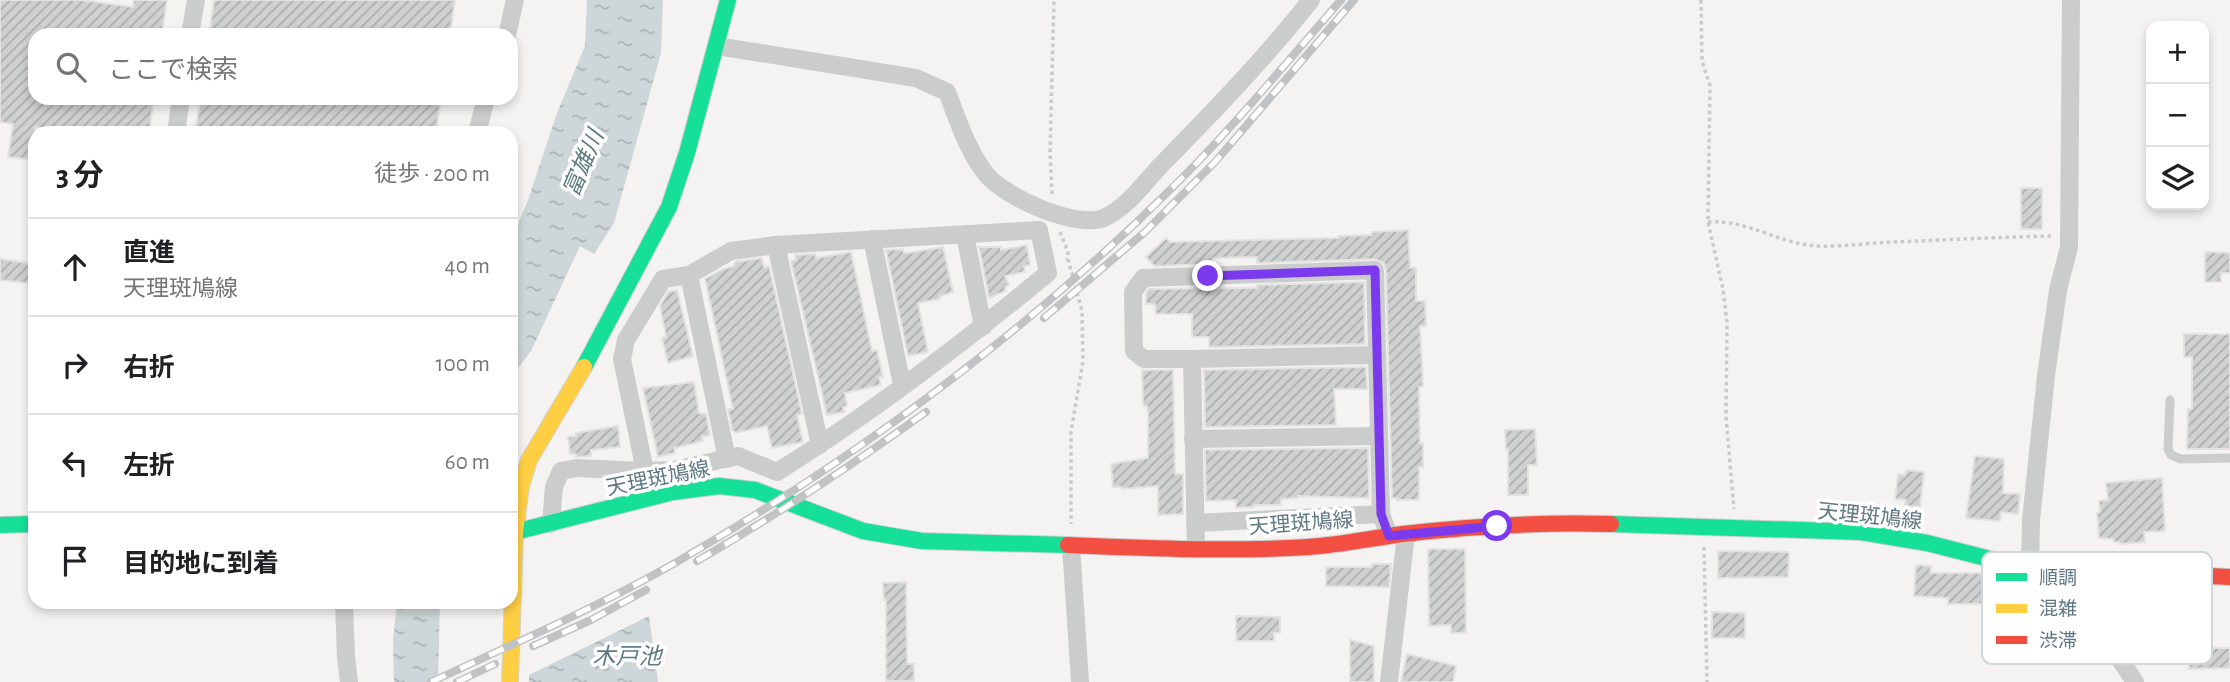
<!DOCTYPE html>
<html lang="ja">
<head>
<meta charset="utf-8">
<style>
	body { margin:0; font-family:"Alegreya Sans","Noto Sans JP",sans-serif; background:#f2f2f2; color:#202124 }
	.controls { position:absolute; right:21px; top:21px; display:grid; overflow:hidden; border-radius:14px; box-shadow:0 4px 10px #0003 }
	.controls button { width:63px; height:63px; display:grid; place-items:center; padding:0; border:0; border-bottom:2px solid #e0e0e0; background:#fff; color:#202124; font:35px sans-serif }
	.stop { position:absolute; width:21px; height:21px; margin:-16px; border:5px solid #7c3aed; border-radius:50%; background:#fff }
	.stop.end { background:#7c3aed; border-color:#fff; box-shadow:0 2px 7px #0008 }
	.list { margin:0; padding:0; list-style:none }
	h2 { display:flex; justify-content:space-between; align-items:center; height:91px; margin:0; padding:0 28px; font-size:30px }
	h2 small { font-size:23px; font-weight:400; color:#757577 }
	.list li { display:grid; grid-template-columns:46px 1fr auto; gap:21px; align-items:center; box-sizing:border-box; height:98px; padding:0 28px; border-top:2px solid #e0e0e0 }
	.list b { display:block; font-size:26px; white-space:nowrap }
	.list p { margin:0; font-size:23px; white-space:nowrap; color:#757577 }
	.list em { font-size:23px; font-style:normal; color:#757577 }
	.icon { flex:none; width:38px; height:38px; fill:none; stroke:currentColor; stroke-width:2; stroke-linecap:round; stroke-linejoin:round }
	.map { position:relative; flex:none; width:2230px; height:682px; overflow:hidden }
	.search { position:absolute; background:#fff; box-shadow:0 4px 10px #0003; left:28px; top:28px; width:490px; height:77px; display:flex; align-items:center; gap:18px; box-sizing:border-box; padding:0 24px; border-radius:21px; color:#757577; font-size:26px }
	.panel { position:absolute; background:#fff; box-shadow:0 4px 10px #0003; left:28px; top:126px; width:490px; height:483px; border-radius:21px }
	.map>svg:first-child { display:block }
	.water { fill:url(#water-ripples) }
	.building { fill:url(#building-hatch); stroke:#e3e2e1; stroke-width:2 }
	.lines { fill:none; stroke-linecap:round; stroke-linejoin:round }
	.fast-casing { stroke:#d0d1d1; stroke-width:18 }
	.slow-casing { stroke:#d0d1d1; stroke-width:18 }
	.jam-casing { stroke:#d0d1d1; stroke-width:18 }
	.path { stroke:#c9cacb; stroke-width:3.5; stroke-dasharray:3.5 3.5; stroke-linecap:butt }
	.lane { stroke:#cbcccc; stroke-width:9 }
	.street { stroke:#cbcccc; stroke-width:18 }
	.fast { stroke:#16e098; stroke-width:16 }
	.slow { stroke:#ffcf43; stroke-width:16 }
	.jam { stroke:#f24e42; stroke-width:16 }
	.rail-casing { stroke:#c0c2c3; stroke-width:8 }
	.rail { stroke:#fff; stroke-width:5; stroke-dasharray:16; stroke-linecap:butt }
	.route { stroke:#7c3aed; stroke-width:9 }
	.labels { text-anchor:middle; stroke-width:7; stroke-linejoin:round; paint-order:stroke }
	.street-label { font-size:21px; fill:#607884; stroke:#fff }
	.water-label { font-size:23px; font-style:italic; fill:#5c7b82; stroke:#fff }
	.key { fill:#fff; stroke:#cfd6da; stroke-width:2 }
	.key-label { font-size:19px; fill:#607884 }
</style>
</head>
<body>
<div class="map">
<svg width="2230" height="682" viewBox="0 0 2230 682">
	<defs>
		<pattern id="water-ripples" width="26" height="14" patternUnits="userSpaceOnUse" patternTransform="scale(1.75)"><rect width="26" height="14" fill="#cdd6d8"/><path d="M2 4q2-2 4 0t4 0M15 11q2-2 4 0t4 0" fill="none" stroke="#aab2b5"/></pattern>
		<pattern id="building-hatch" width="6" height="6" patternUnits="userSpaceOnUse" patternTransform="scale(1.75)"><rect width="6" height="6" fill="#cfd0d0"/><path d="M-1 1l2-2M0 6l6-6M5 7l2-2" fill="none" stroke="#abaeae"/></pattern>
	</defs>
	<rect width="100%" height="100%" fill="#f4f3f1"/>
	<g class="water">
		<path d="M587,0H663L661,53L614,223L594,254L580,246L531,351L511,377V241L528,200L557,113L585,46Z"/>
		<path d="M397,602H440L438,682H394L393,640Z"/>
		<path d="M649,616L658,682H529V675Z"/>
	</g>
	<g class="building">
		<path d="M0,0H81L133,7L134,0H167L162,35H35V98H154L149,133H80L35,127V160L8,157L13,124L0,122Z"/>
		<path d="M214,0H455L450,35H209Z"/>
		<path d="M205,98H300L336,104V98H441L436,133L195,132L200,101L204,102Z"/>
		<rect x="2021" y="188" width="21" height="41"/>
		<path d="M1408,230L1410,268H1416V301H1425L1426,326H1420L1423,386L1419,387L1420,443H1423V467H1419V500H1397V498H1392L1386,270L1384,263L1375,259L1257,263V257L1214,258L1212,259V264L1154,266L1146,257L1166,238L1170,242L1338,238V236L1372,235V232Z"/>
		<path d="M1027,245L1030,265L1024,266L1025,272L1005,276L1009,285L1005,287L1006,291L989,298L979,247H1001V250Z"/>
		<path d="M943,247L953,292L940,296V299L918,303L928,352L908,356L886,250L903,249L904,253H908Z"/>
		<path d="M851,252L872,351L877,350L883,377H879L881,385L845,393L847,406L843,407L844,412L827,415L791,261L796,260L795,255L815,254L816,258Z"/>
		<path d="M2205,252L2230,253V273H2221V282H2205Z"/>
		<path d="M762,258L764,267L769,266L802,414L797,415L803,442L772,448L767,426L735,433L732,429L728,409H733L705,279L723,269L734,266L735,262Z"/>
		<path d="M0,259L35,264V284L0,280Z"/>
		<path d="M1364,282L1365,344L1209,347V337H1192V314H1156L1155,304H1146V293L1149,289L1257,288V285Z"/>
		<path d="M677,290L693,356L668,363L662,338L666,337L660,306L668,292Z"/>
		<path d="M2184,334H2230V449H2187L2188,409H2192V357H2184Z"/>
		<path d="M1366,367L1367,389H1334L1336,425L1205,427L1204,370Z"/>
		<path d="M1142,370H1173L1175,474H1183V514L1158,515V486L1122,489V487H1113L1111,464L1148,458V413L1147,406H1143Z"/>
		<path d="M694,382L699,413L706,414L710,435L702,437L703,441L674,448L675,453L658,457L643,388Z"/>
		<path d="M618,426L620,447L591,450V456L576,457V454H570L568,437L576,436V433Z"/>
		<path d="M1535,429L1537,465H1528V495H1508V450H1506L1505,430Z"/>
		<path d="M1368,448L1369,498L1298,496V498L1281,499V505H1254V507L1236,508V500L1206,501L1205,450Z"/>
		<path d="M1975,456L2004,459L2003,493L2020,494L2018,514L2001,512L2000,521L1966,518Z"/>
		<path d="M1906,470L1924,472L1920,507L1905,506L1906,500L1895,499L1898,474L1905,475Z"/>
		<path d="M2162,478L2165,531L2144,532L2145,542L2119,544V542H2114L2113,539L2099,538L2097,513L2100,512L2099,501L2108,500L2106,483Z"/>
		<path d="M1428,549H1465L1466,633H1451V625L1429,626Z"/>
		<path d="M1718,551L1789,552L1788,577L1718,578Z"/>
		<path d="M1372,564H1391L1389,587L1326,586V567H1372Z"/>
		<path d="M1916,565L1931,566L1930,573H1983L1991,580L1990,604H1948V598L1914,596Z"/>
		<path d="M906,582L907,661L908,664H914V681H886V600H884L883,583Z"/>
		<path d="M1712,612L1745,613V638H1712Z"/>
		<path d="M1236,616L1280,617V633H1274V641H1236Z"/>
		<path d="M1350,640L1374,646V682H1350Z"/>
		<path d="M2189,648H2230V668L2189,669Z"/>
		<path d="M1407,654L1456,666L1453,682H1401Z"/>
	</g>
	<g class="lines">
		<g class="fast-casing">
			<g id="fast">
				<path d="M584,367L669,207L687,153L728,0"/>
				<path d="M1611,524L1861,532L1927,543L1994,560"/>
				<path d="M0,525L35,524"/>
				<path d="M511,533L673,492L719,486L755,490L863,531L922,541L1068,545"/>
			</g>
		</g>
		<g class="slow-casing">
			<path id="slow" d="M510,682L515,532L521,486L529,460L584,367"/>
		</g>
		<g class="jam-casing">
			<g id="jam">
				<path d="M1068,545C1148,548 1228,552 1308,547C1340,545 1372,538 1403,534C1472,526 1542,522 1611,524"/>
				<path d="M1994,560L2020,567L2230,577"/>
			</g>
		</g>
		<g class="path">
			<path d="M1701,0L1702,61L1710,86L1708,222L1723,289L1727,323L1726,417L1734,509"/>
			<path d="M1052,194L1050,151L1054,0"/>
			<path d="M1708,222C1747,219 1779,244 1817,246C1842,247 1868,243 1892,242C1946,240 1999,237 2052,236"/>
			<path d="M1060,232L1068,252L1067,260"/>
			<path d="M1068,259L1082,311L1083,361L1071,432V524"/>
			<path d="M1704,547L1707,682"/>
		</g>
		<path class="lane" d="M2170,400L2168,449L2171,455L2181,459L2230,458"/>
		<g class="street">
			<path d="M190,35L196,0"/>
			<path d="M507,35L515,0"/>
			<path d="M717,46L916,78L947,92C958,120 967,150 986,174C1004,197 1079,231 1106,217C1131,204 1145,181 1164,162C1215,110 1266,57 1311,0"/>
			<path d="M176,133L181,98"/>
			<path d="M477,133L486,98"/>
			<path d="M965,234L983,327"/>
			<path d="M872,239L902,385"/>
			<path d="M776,245L820,445"/>
			<path d="M689,275L727,459"/>
			<path d="M1192,359L1377,355"/>
			<path d="M1193,439L1379,436"/>
			<path d="M1195,523L1381,514"/>
			<path d="M551,524L554,487L561,471L576,468L645,471L622,359L626,340L663,279L689,275L731,251L776,245L1039,230L1048,273C962,344 872,413 777,472L738,456L674,470L645,471"/>
			<path d="M1071,546L1080,682"/>
			<path d="M1196,549L1192,359H1144L1134,351L1133,292L1143,278L1375,270L1381,514L1389,536"/>
			<path d="M2030,567L2031,520L2046,376L2058,290L2069,247L2071,0"/>
			<path d="M2060,569L2135,682"/>
			<path d="M344,602L346,657L349,682"/>
			<path d="M1389,682L1406,534"/>
		</g>
		<use href="#fast" class="fast"/>
		<use href="#slow" class="slow"/>
		<use href="#jam" class="jam"/>
		<g class="rail-casing">
			<g id="rail">
				<path d="M1044,318L1146,231L1215,162L1354,0"/>
				<path d="M697,561C777,515 852,465 926,412"/>
				<path d="M533,646L591,620L646,590"/>
				<path d="M431,682C513,644 596,608 675,563C855,459 1023,335 1171,189C1231,130 1285,64 1341,0"/>
				<path d="M457,682L495,664"/>
			</g>
		</g>
		<use href="#rail" class="rail"/>
	</g>
	<g class="lines">
		<path class="route" d="M1208,276L1375,270L1381,514L1389,536L1497,526"/>
	</g>
	<g class="labels">
		<g class="street-label">
			<text transform="translate(658 478) rotate(-11)" y="7">天理斑鳩線</text>
			<text transform="translate(1870 516) rotate(6)" y="7">天理斑鳩線</text>
			<text transform="translate(1301 523) rotate(-4)" y="7">天理斑鳩線</text>
		</g>
		<g class="water-label">
			<text transform="translate(583 163) rotate(-67)" y="8">富雄川</text>
			<text x="627" y="664">木戸池</text>
		</g>
	</g>
	<rect x="1982" y="552" width="230" height="112" rx="10" class="key"/>
	<rect x="1996" y="573" width="31" height="8" fill="#16e098"/>
	<rect x="1996" y="604" width="31" height="9" fill="#ffcf43"/>
	<rect x="1996" y="636" width="31" height="8" fill="#f24e42"/>
	<g class="key-label">
		<text x="2039" y="584">順調</text>
		<text x="2039" y="615">混雑</text>
		<text x="2039" y="647">渋滞</text>
	</g>
</svg>
<div class="controls">
<button>+</button>
<button>−</button>
<button><svg class="icon" aria-label="layers" viewBox="0 0 24 24"><path d="M12 4l9 5-9 5-9-5zM3 14l9 5 9-5"/></svg></button>
</div>
<div class="stop" style="left:1497px;top:526px"></div>
<div class="stop end" style="left:1208px;top:276px"></div>
<div class="search"><svg class="icon" aria-label="search" viewBox="0 0 24 24"><circle cx="10" cy="10" r="6"/><path d="M15 15l6 6"/></svg>ここで検索</div>
<section class="panel">
<h2>3 分<small>徒歩 · 200 m</small></h2>
<ul class="list">
<li><svg class="icon" aria-label="ahead" viewBox="0 0 24 24"><path d="M12 20V5M6 11l6-6 6 6"/></svg><div><b>直進</b><p>天理斑鳩線</p></div><em>40 m</em></li>
<li><svg class="icon" aria-label="right" viewBox="0 0 24 24"><path d="M7 20v-9h11M14 6l5 5-5 5"/></svg><div><b>右折</b></div><em>100 m</em></li>
<li><svg class="icon" aria-label="left" viewBox="0 0 24 24"><path d="M17 20v-9H6M10 6l-5 5 5 5"/></svg><div><b>左折</b></div><em>60 m</em></li>
<li><svg class="icon" aria-label="arrive" viewBox="0 0 24 24"><path d="M6 21V4h12l-3 4 3 4H6"/></svg><div><b>目的地に到着</b></div></li>
</ul>
</section>
</div>
</body>
</html>
